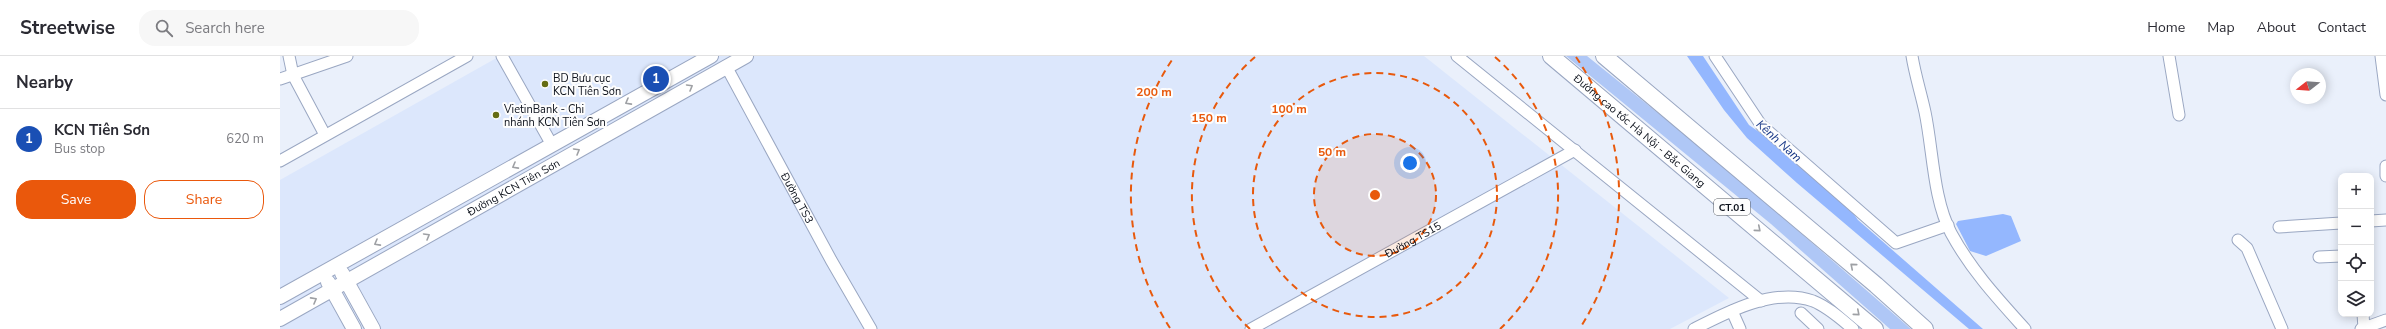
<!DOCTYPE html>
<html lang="en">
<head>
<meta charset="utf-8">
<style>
	body { margin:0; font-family:"Nunito Sans",sans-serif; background:#f7f7f7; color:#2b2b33 }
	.controls { position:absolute; right:12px; bottom:12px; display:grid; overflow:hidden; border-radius:8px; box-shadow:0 2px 10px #0003 }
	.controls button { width:36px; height:36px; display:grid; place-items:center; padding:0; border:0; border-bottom:1px solid #e1e1e2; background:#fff; color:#2b2b33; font:20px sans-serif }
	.compass { position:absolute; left:2010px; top:12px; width:36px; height:36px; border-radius:50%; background:#fff; box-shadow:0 2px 10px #0003; rotate:253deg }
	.you { position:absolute; left:1130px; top:107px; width:14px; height:14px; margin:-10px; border:3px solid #fff; border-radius:50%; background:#1a73e8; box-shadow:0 0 0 6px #1a73e833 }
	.badge { display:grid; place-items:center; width:26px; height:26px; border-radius:50%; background:#ea580c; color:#fff; font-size:13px; font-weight:700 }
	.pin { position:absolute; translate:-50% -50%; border:2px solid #fff; box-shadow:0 1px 4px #0006 }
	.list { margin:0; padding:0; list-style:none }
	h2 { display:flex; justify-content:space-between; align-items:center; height:52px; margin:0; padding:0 16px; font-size:17px }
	h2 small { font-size:13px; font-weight:400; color:#7c7c81 }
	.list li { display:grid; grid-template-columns:26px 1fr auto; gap:12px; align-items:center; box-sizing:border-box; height:60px; padding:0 16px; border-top:1px solid #e1e1e2 }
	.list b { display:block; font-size:15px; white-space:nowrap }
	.list p { margin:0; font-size:13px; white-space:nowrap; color:#7c7c81 }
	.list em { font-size:13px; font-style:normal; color:#7c7c81 }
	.actions { display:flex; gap:8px; padding:12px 16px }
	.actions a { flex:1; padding:9px 0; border:1px solid #ea580c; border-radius:16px; text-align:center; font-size:14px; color:#ea580c }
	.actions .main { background:#ea580c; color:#fff }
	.icon { flex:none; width:22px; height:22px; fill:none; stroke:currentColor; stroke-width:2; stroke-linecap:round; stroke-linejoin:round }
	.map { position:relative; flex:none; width:2106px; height:273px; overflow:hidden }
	header { display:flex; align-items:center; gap:24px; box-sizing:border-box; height:56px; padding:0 20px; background:#fff; border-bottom:1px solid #e1e1e2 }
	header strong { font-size:19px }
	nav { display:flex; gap:22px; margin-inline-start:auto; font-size:14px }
	.search { width:280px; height:36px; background:#f7f7f7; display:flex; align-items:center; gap:10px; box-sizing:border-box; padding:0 14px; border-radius:16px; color:#7c7c81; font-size:15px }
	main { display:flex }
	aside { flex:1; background:#fff }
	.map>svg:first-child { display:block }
	.built { fill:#dce7fc }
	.green { fill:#afc7f6 }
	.water { fill:#94b7fe }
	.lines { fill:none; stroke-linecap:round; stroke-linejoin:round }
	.minor-casing { stroke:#9aa7c2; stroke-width:13 }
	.major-casing { stroke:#9aa7c2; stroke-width:16 }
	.highway-casing { stroke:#9aa7c2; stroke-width:18 }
	.minor { stroke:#fff; stroke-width:11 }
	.major { stroke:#fff; stroke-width:14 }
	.highway { stroke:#fff; stroke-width:16 }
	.oneway { stroke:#9ea0a4 }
	.ring { fill:none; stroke:#e8590c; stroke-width:2; stroke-dasharray:7 5 }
	.poi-dot { fill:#656c11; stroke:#fdfdfd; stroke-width:1.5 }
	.labels { text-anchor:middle; stroke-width:4; stroke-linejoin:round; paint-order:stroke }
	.shield { fill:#fdfdfd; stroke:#54585f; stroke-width:1 }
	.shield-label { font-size:10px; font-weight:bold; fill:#0c111b }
	.poi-label { font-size:11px; fill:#0c111b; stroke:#fdfdfd; text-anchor:start }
	.street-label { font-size:11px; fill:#0c111b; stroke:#fdfdfd }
	.water-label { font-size:12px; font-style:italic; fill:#153585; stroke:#fdfdfd }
	.centre { fill:#e8590c; stroke:#fdfdfd; stroke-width:2 }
	.ring-label { font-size:12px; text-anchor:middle; font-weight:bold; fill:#e8590c; stroke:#fdfdfd; stroke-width:4; stroke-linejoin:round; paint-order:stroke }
</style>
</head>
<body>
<header>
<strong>Streetwise</strong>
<div class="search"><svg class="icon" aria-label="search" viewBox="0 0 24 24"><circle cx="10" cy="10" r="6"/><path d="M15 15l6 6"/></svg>Search here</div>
<nav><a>Home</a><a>Map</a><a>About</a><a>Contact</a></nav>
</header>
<main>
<aside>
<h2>Nearby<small></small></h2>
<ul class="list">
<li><span class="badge" style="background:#1a4fb4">1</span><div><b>KCN Tiên Sơn</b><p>Bus stop</p></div><em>620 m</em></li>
</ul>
<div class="actions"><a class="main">Save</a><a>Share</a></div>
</aside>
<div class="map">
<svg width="2106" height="273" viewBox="0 0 2106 273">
	<rect width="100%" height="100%" fill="#eaf0fb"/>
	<path class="built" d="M220,0H1144L1449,242L1390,273H0V124Z"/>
	<path class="green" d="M1286,0H1307L1439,106L1631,273H1610L1491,168Z"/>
	<g class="water">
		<path d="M1407,0H1423L1469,69L1492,85L1571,154L1578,164L1703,273H1689L1517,127L1467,82L1444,54Z"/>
		<path d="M1723,158L1731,160L1741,185L1706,200L1690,195L1676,168L1678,165Z"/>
	</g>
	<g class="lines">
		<g class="minor-casing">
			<g id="minor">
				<path d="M9,0L13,19L45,79"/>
				<path d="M222,0L272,89"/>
				<path d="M1177,0L1481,245"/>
				<path d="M1435,0L1481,69L1616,187L1668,169"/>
				<path d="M1632,0C1635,19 1641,37 1645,56C1653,94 1653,143 1671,177C1691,214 1718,243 1745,273"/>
				<path d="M1889,0L1899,59"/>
				<path d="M2101,0L2106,39"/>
				<path id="s1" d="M446,10L551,204L591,273"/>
				<path d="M0,23L67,0"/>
				<path d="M0,105L187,0"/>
				<path d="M2106,110V120"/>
				<path d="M2091,165L2106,164"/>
				<path d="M1999,171L2061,167"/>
				<path d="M1958,184L1967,192L2002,273"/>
				<path d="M2039,201L2061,200"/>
				<path d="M1452,255L1460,273"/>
				<path d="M1521,257L1538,273"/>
				<path d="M2083,258L2084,272"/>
				<path id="s2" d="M971,273L1295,94"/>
				<path d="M1414,273C1447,256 1494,231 1533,245C1548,251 1561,263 1573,273"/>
				<path d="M2081,273L2106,264"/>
			</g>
		</g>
		<g class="major-casing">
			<g id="major">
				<path d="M62,217L93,273"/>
				<path d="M48,226L74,273"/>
				<path d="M0,241L431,0"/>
				<path id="s3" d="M0,263L466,0"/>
			</g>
		</g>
		<g class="highway-casing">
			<g id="highway">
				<path id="s4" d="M1271,0L1595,273"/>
				<path d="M1324,0L1596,229L1645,273"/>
			</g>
		</g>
		<use href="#minor" class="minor"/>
		<use href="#major" class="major"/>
		<use href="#highway" class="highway"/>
	</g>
	<defs><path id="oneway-chevron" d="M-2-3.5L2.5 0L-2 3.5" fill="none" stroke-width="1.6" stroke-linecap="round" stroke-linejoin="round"/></defs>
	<g class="oneway">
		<use href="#oneway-chevron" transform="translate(410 31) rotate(-30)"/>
		<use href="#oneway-chevron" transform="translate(348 46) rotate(151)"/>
		<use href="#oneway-chevron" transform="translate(297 95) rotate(-30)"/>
		<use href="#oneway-chevron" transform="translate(235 110) rotate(151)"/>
		<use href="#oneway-chevron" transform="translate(1478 173) rotate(40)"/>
		<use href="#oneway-chevron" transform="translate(147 180) rotate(-30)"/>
		<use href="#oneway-chevron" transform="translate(97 187) rotate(151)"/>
		<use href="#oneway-chevron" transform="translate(1573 210) rotate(-140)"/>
		<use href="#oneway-chevron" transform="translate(34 244) rotate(-29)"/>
		<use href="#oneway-chevron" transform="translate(1577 257) rotate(41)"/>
	</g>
	<circle cx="1095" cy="139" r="61" fill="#e8590c" fill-opacity=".12"/>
	<g class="ring">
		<circle cx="1095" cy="139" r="61"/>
		<circle cx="1095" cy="139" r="122"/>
		<path d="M970 273A183 183 0 0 1 975 1M1215 1A183 183 0 0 1 1220 273"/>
		<path d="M890 272A244 244 0 0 1 894 1M1296 1A244 244 0 0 1 1300 272"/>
	</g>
	<g class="poi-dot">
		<circle cx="265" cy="28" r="4"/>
		<circle cx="216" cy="59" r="4"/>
	</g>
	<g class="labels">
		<rect class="shield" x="1434" y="143" width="36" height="16" rx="3"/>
		<g class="shield-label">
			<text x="1452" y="155">CT.01</text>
		</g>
		<g class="poi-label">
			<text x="273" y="26">BD Bưu cục<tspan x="273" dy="13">KCN Tiên Sơn</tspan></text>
			<text x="224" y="57">VietinBank - Chi<tspan x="224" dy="13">nhánh KCN Tiên Sơn</tspan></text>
		</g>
		<g class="street-label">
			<text dy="4" stroke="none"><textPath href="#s4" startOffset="116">Đường cao tốc Hà Nội - Bắc Giang</textPath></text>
			<text dy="4" stroke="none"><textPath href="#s3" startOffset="268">Đường KCN Tiên Sơn</textPath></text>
			<text dy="4" stroke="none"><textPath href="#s1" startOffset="150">Đường TS3</textPath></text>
			<text dy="4" stroke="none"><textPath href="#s2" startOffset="185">Đường TS15</textPath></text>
		</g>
		<g class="water-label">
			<text transform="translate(1499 85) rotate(42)" y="4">Kênh Nam</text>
		</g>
	</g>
	<circle cx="1095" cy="139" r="6" class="centre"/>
	<g class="ring-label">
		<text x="874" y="40">200 m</text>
		<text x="1009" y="57">100 m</text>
		<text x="929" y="66">150 m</text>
		<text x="1052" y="100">50 m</text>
	</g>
</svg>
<div class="controls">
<button>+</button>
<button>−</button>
<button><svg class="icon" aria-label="locate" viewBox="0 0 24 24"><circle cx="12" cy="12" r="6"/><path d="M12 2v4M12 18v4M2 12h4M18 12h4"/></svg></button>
<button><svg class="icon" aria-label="layers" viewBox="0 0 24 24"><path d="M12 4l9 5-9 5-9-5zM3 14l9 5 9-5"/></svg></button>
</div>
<svg class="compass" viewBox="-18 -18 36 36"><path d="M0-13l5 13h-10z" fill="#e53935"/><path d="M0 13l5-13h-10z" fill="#7c7c81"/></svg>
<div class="you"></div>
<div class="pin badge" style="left:376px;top:23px;background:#1a4fb4">1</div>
</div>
</main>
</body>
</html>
